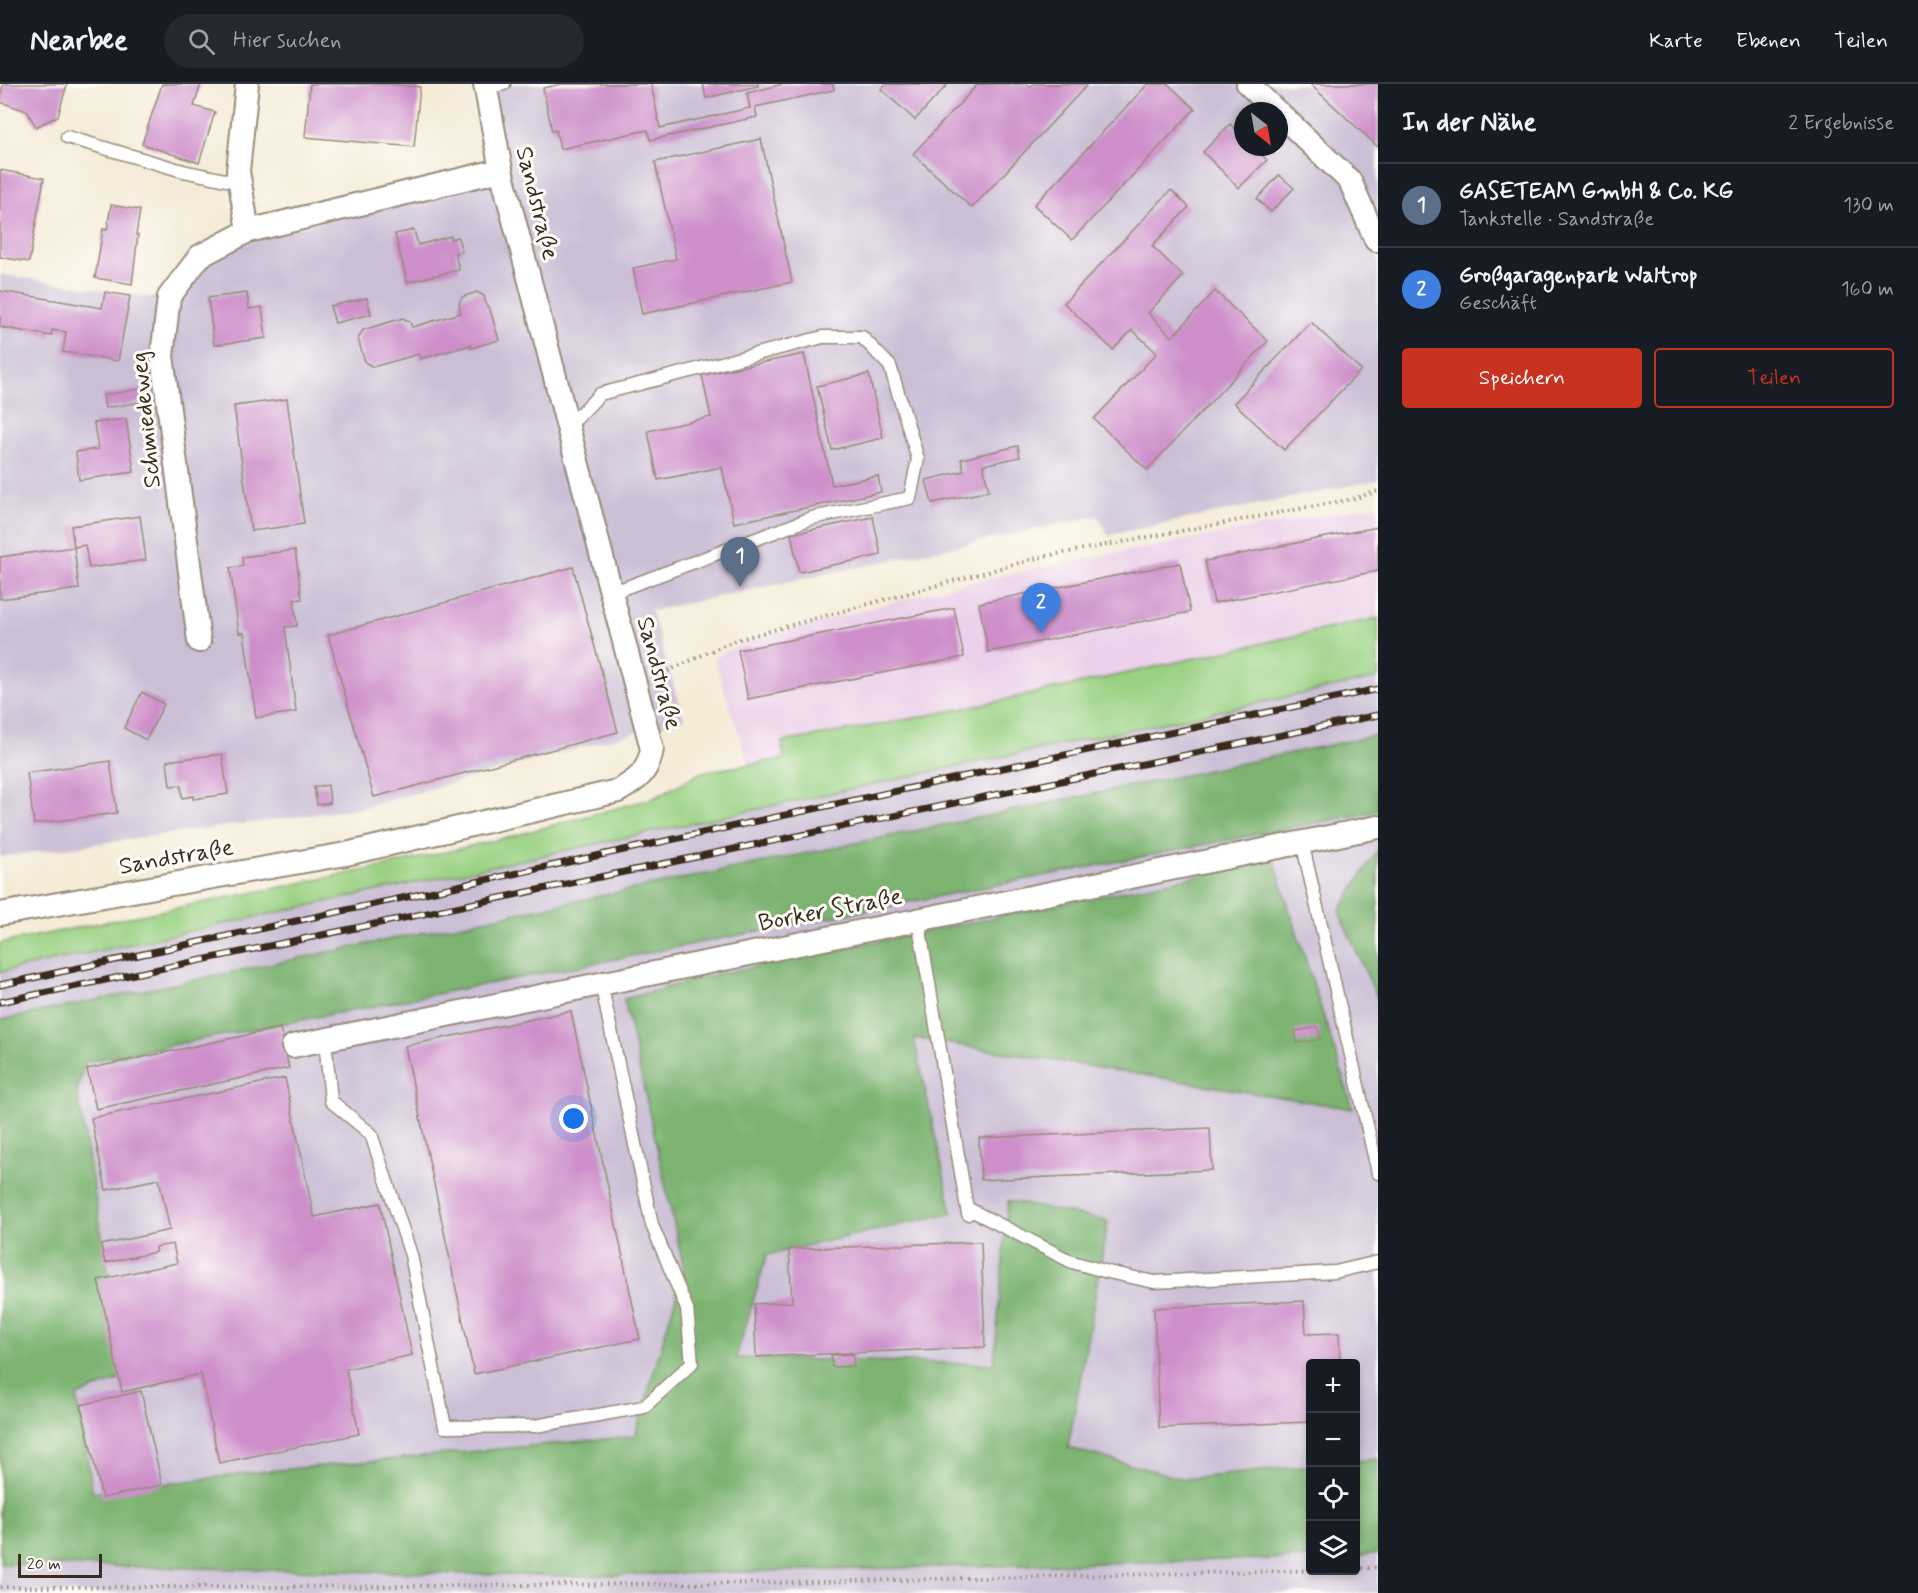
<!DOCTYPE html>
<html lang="de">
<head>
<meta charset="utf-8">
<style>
	body { margin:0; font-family:Mynerve,sans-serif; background:#242831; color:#f1f3f6 }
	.controls { position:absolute; right:18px; bottom:18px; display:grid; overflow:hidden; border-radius:6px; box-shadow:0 3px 9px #0003 }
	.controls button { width:54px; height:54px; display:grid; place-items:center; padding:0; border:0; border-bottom:2px solid #363941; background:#171b24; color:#f1f3f6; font:30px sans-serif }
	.compass { position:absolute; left:1234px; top:18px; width:54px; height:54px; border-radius:50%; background:#171b24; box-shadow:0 3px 9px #0003; rotate:149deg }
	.scale { position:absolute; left:18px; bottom:15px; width:84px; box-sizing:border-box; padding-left:6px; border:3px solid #3b2a1e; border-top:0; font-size:16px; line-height:21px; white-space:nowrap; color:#3b2a1e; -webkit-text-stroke:4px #fdfcf7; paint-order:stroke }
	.you { position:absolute; left:574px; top:1035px; width:21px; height:21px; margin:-15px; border:4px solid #fff; border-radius:50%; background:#1a73e8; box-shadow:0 0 0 9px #1a73e833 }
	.badge { display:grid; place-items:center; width:39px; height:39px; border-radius:50%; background:#c8321e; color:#fff; font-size:20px; font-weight:700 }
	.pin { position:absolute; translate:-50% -50px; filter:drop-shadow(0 2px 3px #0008) }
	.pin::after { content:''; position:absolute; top:32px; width:21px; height:18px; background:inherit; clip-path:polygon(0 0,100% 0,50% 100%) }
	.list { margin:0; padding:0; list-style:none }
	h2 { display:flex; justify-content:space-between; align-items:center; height:78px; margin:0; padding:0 24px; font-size:26px }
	h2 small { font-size:20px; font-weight:400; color:#9ea1a6 }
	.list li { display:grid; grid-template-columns:39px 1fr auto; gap:18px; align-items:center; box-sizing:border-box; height:84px; padding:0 24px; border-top:2px solid #363941 }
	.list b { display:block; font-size:22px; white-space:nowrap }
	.list p { margin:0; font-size:20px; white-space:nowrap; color:#9ea1a6 }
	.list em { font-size:20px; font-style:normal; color:#9ea1a6 }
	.actions { display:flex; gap:12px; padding:18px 24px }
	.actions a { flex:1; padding:14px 0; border:2px solid #c8321e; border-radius:6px; text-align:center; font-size:21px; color:#c8321e }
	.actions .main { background:#c8321e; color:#fff }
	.icon { flex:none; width:33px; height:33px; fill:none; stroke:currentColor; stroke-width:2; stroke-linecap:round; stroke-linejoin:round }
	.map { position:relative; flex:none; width:1378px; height:1509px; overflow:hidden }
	header { display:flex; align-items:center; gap:36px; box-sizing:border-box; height:84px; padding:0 30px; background:#171b24; border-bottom:2px solid #363941 }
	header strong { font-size:28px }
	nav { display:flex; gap:33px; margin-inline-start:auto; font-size:21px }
	.search { width:420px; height:54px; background:#242831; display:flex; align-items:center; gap:15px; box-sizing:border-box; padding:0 21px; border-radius:33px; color:#9ea1a6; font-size:22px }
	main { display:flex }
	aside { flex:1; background:#171b24 }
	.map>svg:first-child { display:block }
	.built { fill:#ecd1ea }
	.industrial { fill:#cbbfd5; fill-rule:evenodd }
	.green { fill:#9ad183; stroke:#6a7e50; stroke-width:1.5 }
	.forest { fill:#7bb371; stroke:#5b6e48; stroke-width:1.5 }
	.building { fill:#cd8eca }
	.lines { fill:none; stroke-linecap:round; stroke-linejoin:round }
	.service-casing { stroke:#988b7b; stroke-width:15 }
	.minor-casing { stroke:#988b7b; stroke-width:26 }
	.path { stroke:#988b7b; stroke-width:4; stroke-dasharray:1.5 4.5; stroke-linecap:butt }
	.service { stroke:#fff; stroke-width:12 }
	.minor { stroke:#fff; stroke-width:22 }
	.rail-casing { stroke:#3b2a1e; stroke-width:7 }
	.rail { stroke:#fdfcf7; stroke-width:4.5; stroke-dasharray:14; stroke-linecap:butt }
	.labels { text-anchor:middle; stroke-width:6; stroke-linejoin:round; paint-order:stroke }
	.street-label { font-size:24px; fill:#3b2a1e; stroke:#fdfcf7 }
</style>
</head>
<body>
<header>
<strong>Nearbee</strong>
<div class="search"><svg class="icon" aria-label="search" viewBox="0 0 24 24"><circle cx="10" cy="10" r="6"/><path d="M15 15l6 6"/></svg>Hier suchen</div>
<nav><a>Karte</a><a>Ebenen</a><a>Teilen</a></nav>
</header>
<main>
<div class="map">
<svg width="1378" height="1509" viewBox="0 0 1378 1509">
	<rect width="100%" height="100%" fill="#fdfcf7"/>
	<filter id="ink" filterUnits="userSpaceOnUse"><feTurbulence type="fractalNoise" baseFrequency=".0167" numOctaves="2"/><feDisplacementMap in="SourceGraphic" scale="12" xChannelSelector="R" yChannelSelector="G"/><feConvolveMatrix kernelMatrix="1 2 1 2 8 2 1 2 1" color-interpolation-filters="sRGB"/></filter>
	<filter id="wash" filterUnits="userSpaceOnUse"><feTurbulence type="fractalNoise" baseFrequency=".008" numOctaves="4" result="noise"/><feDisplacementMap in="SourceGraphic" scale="24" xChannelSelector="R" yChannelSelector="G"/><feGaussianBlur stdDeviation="1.35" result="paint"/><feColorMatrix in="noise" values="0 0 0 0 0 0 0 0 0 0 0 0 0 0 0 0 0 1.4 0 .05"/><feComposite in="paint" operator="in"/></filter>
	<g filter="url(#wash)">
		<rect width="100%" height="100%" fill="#f5ecd8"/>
		<path class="built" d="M1378,421V534L876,643L782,658L784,675L749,681L714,574L749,557L964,499L1110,470Z"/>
		<g class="industrial">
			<path d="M485,0H1378V396L1108,451L1098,432L651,527L684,635L360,724L0,773V190L147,213H169L200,172L501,86ZM1243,27H1279V63H1243Z"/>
			<path d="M1378,594V651L0,936V889L1000,673Z"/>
			<path d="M1378,685V1509H0V974ZM1310,1280H1356V1486H1310Z"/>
		</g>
		<path class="green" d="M1378,534V594L1000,673L0,888V859L386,782L513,752L654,714L702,688L784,675L782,658C982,625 1179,576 1378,534Z"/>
		<g class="forest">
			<path d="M1378,651V727L85,978L77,1007L126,1293L77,1312L93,1409L258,1388L635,1352L684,1185L624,915L709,892L1274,776L1353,1025L914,954L952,1129L767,1171L736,1274L994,1280L1008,1117L1108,1137L1068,1364L1184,1395L1310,1382V1474L575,1492L0,1480V936Z"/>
			<path d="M1378,765V916L1339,828Z"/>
			<path d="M1378,1375V1469L1356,1472V1377Z"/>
		</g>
		<g id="blocks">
			<g class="building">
				<path d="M3,0H67L58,32L36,43L27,27L0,18Z"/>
				<path d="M162,0H201L194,22L215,28L199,79L142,60Z"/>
				<path d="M310,0H388L420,3L414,63L305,53Z"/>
				<path d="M561,0H651L660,44L750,24L747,9L783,0H833L834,6L755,23L757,33L650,56L648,46L560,65L556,46L552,47L543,4Z"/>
				<path d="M703,0H758V2L706,14Z"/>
				<path d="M886,0H948L915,36L881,5Z"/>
				<path d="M978,0H1027L1030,3L1033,0H1088L972,124L913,70Z"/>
				<path d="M1148,0H1168L1195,25L1072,156L1034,121Z"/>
				<path d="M1310,0H1378V63Z"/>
				<path d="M1230,40L1243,53V63H1253L1267,76L1239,104L1203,68Z"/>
				<path d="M761,55L792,198L642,230L633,184L676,175L655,78Z"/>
				<path d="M0,86L44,94L29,178L0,173Z"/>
				<path d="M1279,91L1294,104L1271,128L1257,115Z"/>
				<path d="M1171,106L1189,123L1152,162L1183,192L1148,229L1172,253L1215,207L1268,257L1147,386L1094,335L1157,269L1132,246L1113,266L1064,219Z"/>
				<path d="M111,121L140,126L136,151H138L132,200L95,194L103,145L107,146Z"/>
				<path d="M414,146L418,161L451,152V155L458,153L462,168L455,169L459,186L407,198L395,150Z"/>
				<path d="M0,207L102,224L105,208L130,212L118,277L63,268L66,248L52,246L51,252L0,243Z"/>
				<path d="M477,208L484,212L487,223L489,222L499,256L471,264V261L420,275L419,270L373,283L365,278L358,255L363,246L403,234L410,238L412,243L461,229L459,219L462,213Z"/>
				<path d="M247,209L249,225L262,223L266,254L214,261L208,214Z"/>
				<path d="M367,214L371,230L335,239L330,222Z"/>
				<path d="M1311,238L1361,286L1284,366L1234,319Z"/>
				<path d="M804,270L832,401L878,392L881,408L734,439L722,383L658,396L648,347L711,333L702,291Z"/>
				<path d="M869,290L883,354L832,366L817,302Z"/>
				<path d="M140,305L142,318L105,324L103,311Z"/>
				<path d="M287,315L304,440L251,447L234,322Z"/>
				<path d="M126,335L134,388L79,396L76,368L98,365L94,339Z"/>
				<path d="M1018,362L1020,373L983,381L989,407L932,419L926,396L964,387L961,375Z"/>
				<path d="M140,432L146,476L89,484L85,461L74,463L71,442Z"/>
				<path d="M873,433L881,471L799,488L791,450Z"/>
				<path d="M1378,443V487L1214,519L1205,477Z"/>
				<path d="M74,463L79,505L0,515V473Z"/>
				<path d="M295,466L302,515L294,516L297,542L285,543L296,628L256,634L244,549H239L230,484L243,482L242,473Z"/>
				<path d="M1180,479L1190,528L988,568L979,519Z"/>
				<path d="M573,483L618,648L374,713L328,551Z"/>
				<path d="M954,524L964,573L748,615L738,566Z"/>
				<path d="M142,608L164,620L146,656L124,644Z"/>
				<path d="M222,670L228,710L193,715V712L182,714L181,701L170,702L167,677Z"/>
				<path d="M110,677L117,729L34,740L27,689Z"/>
				<path d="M328,701L330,719L317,721L314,703Z"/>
				<path d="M571,927L640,1255L474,1290L405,962Z"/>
				<path d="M1318,943L1321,955L1297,959L1295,947Z"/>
				<path d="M280,944L289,984L96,1025L87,985Z"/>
				<path d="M285,994L314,1133L380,1119L412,1271L346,1285L359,1350L219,1379L201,1290L122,1308L98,1196L177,1179L173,1160L155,1163L156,1168L105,1179L101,1161L170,1146L159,1095L106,1106L91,1034Z"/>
				<path d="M1210,1044L1212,1086L981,1096L979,1054Z"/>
				<path d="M981,1158L985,1263L756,1273L754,1220L792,1218L789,1165Z"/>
				<path d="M1304,1217L1306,1250L1339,1249L1340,1280H1310V1338L1159,1344L1154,1224Z"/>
				<path d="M853,1270L854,1282L832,1283L831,1271Z"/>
				<path d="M141,1307L162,1401L102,1414L81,1321Z"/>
			</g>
		</g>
	</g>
	<g filter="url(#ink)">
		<use href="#blocks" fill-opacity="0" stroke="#988b7b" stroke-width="1.5"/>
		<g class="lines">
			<g class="service-casing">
				<g id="service">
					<path d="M486,4L504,0"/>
					<path d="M67,53L183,87L240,99"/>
					<path d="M568,343L600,310L823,253H862L890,282L918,375L910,414L812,434L611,509"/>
					<path d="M1302,758L1378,1089"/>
					<path d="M918,835L968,1130"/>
					<path d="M325,955L331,1017L371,1050L411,1171L445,1343L535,1342L644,1323L692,1279L687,1225L652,1141L601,899"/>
					<path d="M967,1124L1072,1178L1108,1188L1154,1198L1335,1188L1378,1178"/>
				</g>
			</g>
			<g class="minor-casing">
				<g id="minor">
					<path d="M247,0L238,87L248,147"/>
					<path d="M1248,0L1276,27"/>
					<path d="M1279,29L1350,97L1376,156"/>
					<path d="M199,557L162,272L169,213L200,172L248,147L501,86"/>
					<path d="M0,830L346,770L618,707C638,696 648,688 652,665L501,86L485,0"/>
					<path d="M293,962L1378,743"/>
				</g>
			</g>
			<g class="path">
				<path d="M657,592L733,557L1041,473L1353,415L1378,407"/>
				<path d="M1356,1485L1378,1483"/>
				<path d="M0,1503H275L768,1499L1323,1486"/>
			</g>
			<use href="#service" class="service"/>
			<use href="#minor" class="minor"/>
			<g class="rail-casing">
				<g id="rail">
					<path d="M0,901L1003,684L1378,605"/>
					<path d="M0,918L1378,631"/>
				</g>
			</g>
			<use href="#rail" class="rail"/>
		</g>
	</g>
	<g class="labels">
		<g class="street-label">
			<text transform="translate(538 119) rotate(76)" y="8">Sandstraße</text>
			<text transform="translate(145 336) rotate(-96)" y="8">Schmiedeweg</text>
			<text transform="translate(660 589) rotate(75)" y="8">Sandstraße</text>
			<text transform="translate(176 772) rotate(-10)" y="8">Sandstraße</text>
			<text transform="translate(830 825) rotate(-11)" y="8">Borker Straße</text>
		</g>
	</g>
</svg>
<div class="controls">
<button>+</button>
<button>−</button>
<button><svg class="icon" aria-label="locate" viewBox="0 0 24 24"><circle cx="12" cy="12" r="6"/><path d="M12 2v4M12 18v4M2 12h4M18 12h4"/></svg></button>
<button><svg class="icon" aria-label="layers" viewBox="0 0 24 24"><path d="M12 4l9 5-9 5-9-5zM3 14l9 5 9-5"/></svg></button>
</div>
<svg class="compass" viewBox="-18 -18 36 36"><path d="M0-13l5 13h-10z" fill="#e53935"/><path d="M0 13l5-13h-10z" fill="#9ea1a6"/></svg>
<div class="scale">20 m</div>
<div class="you"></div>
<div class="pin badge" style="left:740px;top:503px;background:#5c6f8a">1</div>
<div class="pin badge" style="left:1041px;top:549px;background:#3f7fe0">2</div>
</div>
<aside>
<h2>In der Nähe<small>2 Ergebnisse</small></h2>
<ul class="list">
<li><span class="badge" style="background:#5c6f8a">1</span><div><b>GASETEAM GmbH &amp; Co. KG</b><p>Tankstelle · Sandstraße</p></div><em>130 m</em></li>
<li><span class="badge" style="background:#3f7fe0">2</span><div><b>Großgaragenpark Waltrop</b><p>Geschäft</p></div><em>160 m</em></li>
</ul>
<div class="actions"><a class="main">Speichern</a><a>Teilen</a></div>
</aside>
</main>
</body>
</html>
